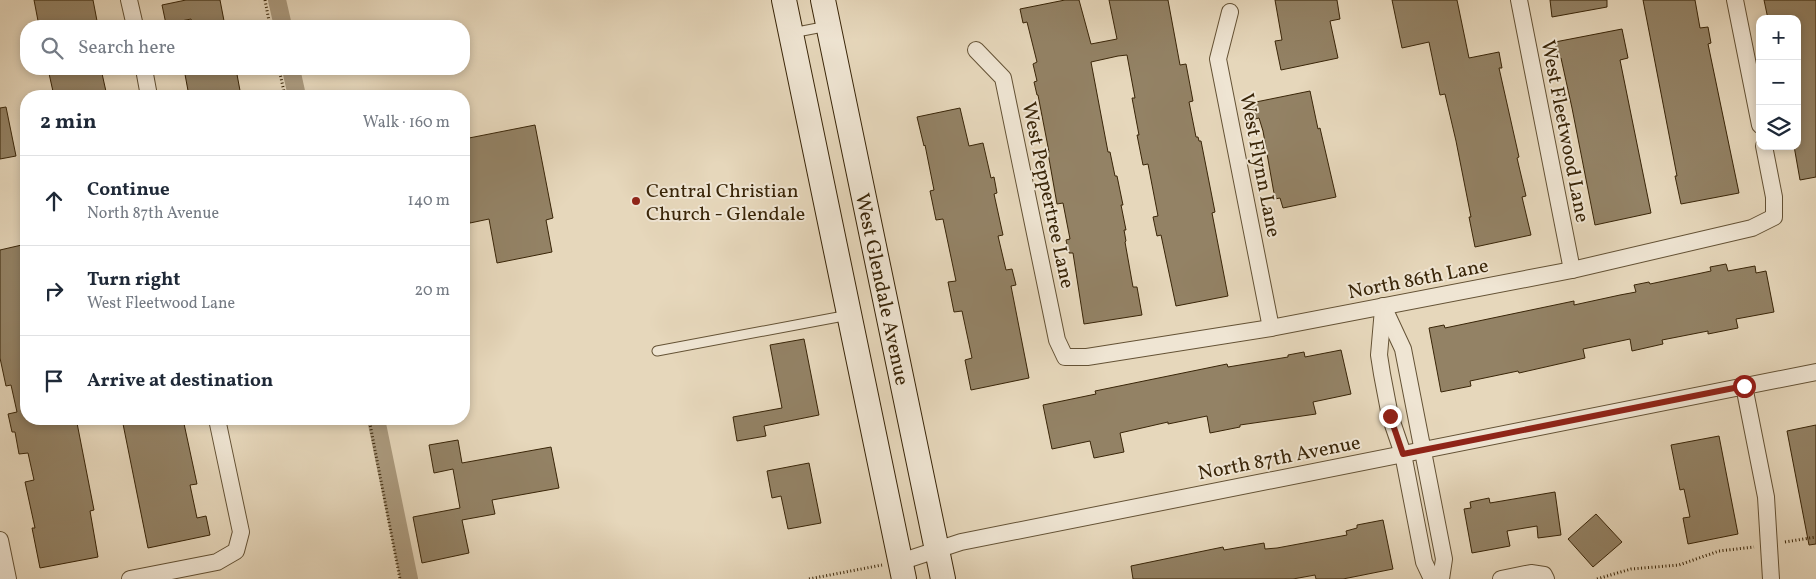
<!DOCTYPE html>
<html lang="en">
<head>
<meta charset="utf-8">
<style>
	body { margin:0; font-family:Vollkorn,serif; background:#f6f6f7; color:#1f2937 }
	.controls { position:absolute; right:15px; top:15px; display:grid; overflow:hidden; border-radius:10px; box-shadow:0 2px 8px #0003 }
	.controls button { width:45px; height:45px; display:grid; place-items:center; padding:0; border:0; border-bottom:1px solid #e0e1e3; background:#fff; color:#1f2937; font:25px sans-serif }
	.stop { position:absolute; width:15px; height:15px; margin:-11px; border:4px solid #8f2418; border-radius:50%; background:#fff }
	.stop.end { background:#8f2418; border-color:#fff; box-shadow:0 1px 5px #0008 }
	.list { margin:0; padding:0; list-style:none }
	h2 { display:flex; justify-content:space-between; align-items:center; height:65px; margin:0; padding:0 20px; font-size:21px }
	h2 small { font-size:16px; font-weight:400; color:#747a83 }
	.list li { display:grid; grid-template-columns:32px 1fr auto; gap:15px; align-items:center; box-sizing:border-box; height:90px; padding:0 20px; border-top:1px solid #e0e1e3 }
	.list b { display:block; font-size:19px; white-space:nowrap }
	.list p { margin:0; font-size:16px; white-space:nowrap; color:#747a83 }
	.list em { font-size:16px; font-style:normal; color:#747a83 }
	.icon { flex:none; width:28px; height:28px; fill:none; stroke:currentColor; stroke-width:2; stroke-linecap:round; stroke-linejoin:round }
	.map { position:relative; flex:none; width:1816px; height:579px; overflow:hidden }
	.search { position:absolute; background:#fff; box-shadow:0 2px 8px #0003; left:20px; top:20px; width:450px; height:55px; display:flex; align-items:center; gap:12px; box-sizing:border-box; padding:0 18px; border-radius:20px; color:#747a83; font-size:19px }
	.panel { position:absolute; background:#fff; box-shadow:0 2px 8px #0003; left:20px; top:90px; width:450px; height:335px; border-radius:20px }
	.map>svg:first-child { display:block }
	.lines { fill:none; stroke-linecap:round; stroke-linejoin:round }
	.canal { stroke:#ab9a7e; stroke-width:18 }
	.building { fill:#938265; stroke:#392508 }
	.service-casing { stroke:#645235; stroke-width:11 }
	.minor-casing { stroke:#645235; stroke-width:18 }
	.secondary-casing { stroke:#392508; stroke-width:26 }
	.path { stroke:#392508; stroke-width:3; stroke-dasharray:1 2.5; stroke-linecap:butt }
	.service { stroke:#efe5d3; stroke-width:9 }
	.minor { stroke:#efe5d3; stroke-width:16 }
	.secondary { stroke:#efe5d3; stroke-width:24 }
	.route { stroke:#8f2418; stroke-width:6 }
	.poi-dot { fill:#8f2418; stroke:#efe5d3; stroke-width:2 }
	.labels { text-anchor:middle; stroke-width:4; stroke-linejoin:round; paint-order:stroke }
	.street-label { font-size:20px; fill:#392508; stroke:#efe5d3 }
	.poi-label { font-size:20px; fill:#392508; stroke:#efe5d3; text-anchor:start }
</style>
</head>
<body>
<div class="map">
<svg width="1816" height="579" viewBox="0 0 1816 579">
	<rect width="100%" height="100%" fill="#e6d7bb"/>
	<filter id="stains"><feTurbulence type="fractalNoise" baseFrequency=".004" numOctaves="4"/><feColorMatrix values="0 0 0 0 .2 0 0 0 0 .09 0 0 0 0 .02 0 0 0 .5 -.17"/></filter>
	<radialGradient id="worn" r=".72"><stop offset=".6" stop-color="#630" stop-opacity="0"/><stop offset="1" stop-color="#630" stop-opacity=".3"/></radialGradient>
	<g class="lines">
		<g class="canal">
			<path d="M277,0L283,26"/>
			<path d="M291,69L297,96"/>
			<path d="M376,419L409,579"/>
		</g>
	</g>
	<g class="building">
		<path d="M34,0H93L98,26H39Z"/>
		<path d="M186,0H220L225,26H193L191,19L166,24L162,5Z"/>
		<path d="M1065,0H1079L1091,44L1117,39L1109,0H1168L1180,65L1186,64L1193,101L1189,102L1196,137H1198L1199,141H1201L1215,212L1212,213L1228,296L1176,306L1161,235L1157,236L1153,217L1158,216L1148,164L1143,165L1137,135H1139L1132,98H1135L1127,55L1118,56L1091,62L1108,152H1110L1115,176H1117L1123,205H1121L1126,230H1124L1126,241L1125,242L1133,287H1137L1142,315L1084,324L1073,253H1069L1066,240L1070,239L1063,203L1057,204L1048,153L1049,152L1038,95H1037L1034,82L1037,81L1033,64L1037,62L1027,22L1023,23L1020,9Z"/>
		<path d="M1275,0H1337L1340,19L1330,21L1338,58L1281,70L1275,41L1282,40Z"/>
		<path d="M1392,0H1457L1469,58L1499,52L1502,68H1499L1519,157L1517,158L1526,196L1522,197L1531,235L1475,247L1469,217H1471L1456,141L1445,94L1440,95L1429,42L1402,48Z"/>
		<path d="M1550,0H1607V7L1552,17Z"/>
		<path d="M1643,0H1695L1700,28L1708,27L1711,43L1708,44L1739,193L1681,204L1675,176H1677Z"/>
		<path d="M1764,0H1816V177L1800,180L1794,146H1797V19H1768Z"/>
		<path d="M1622,29L1628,58L1620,60L1651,213L1595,225L1572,108L1561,58H1558L1555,42Z"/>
		<path d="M48,69H101L107,96H54Z"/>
		<path d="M184,69H236L241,96H189Z"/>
		<path d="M1310,91L1318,129L1320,128L1336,197L1283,208L1280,198L1275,199L1263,131L1259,118L1255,119L1251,103Z"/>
		<path d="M6,107L16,156L0,159V108Z"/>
		<path d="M960,108L969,146L983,143L991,178L994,177L997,193L994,194L1003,235L998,236L1006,270L1012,269L1016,285L1011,286L1029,378L971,390L965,360L972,358L962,311L954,312L948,282L956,281L943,219L936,220L930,191L934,190L925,145L924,146L917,117Z"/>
		<path d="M535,125L553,218L546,220L552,252L497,263L489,219L470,223L465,201L464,202V139Z"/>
		<path d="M26,244V419H71L72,424L77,423L94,510L90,511L98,557L40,568L32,528H35L25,482L34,480L28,453L19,454L15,432H12L8,414L17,412L11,385L6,386L0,358V250Z"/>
		<path d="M1726,264L1728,271L1755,266L1756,273L1766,271L1774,312L1736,319L1738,328L1708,334V331L1662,340L1663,344L1632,351L1630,339L1583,349L1585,358L1519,373L1518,371L1470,381L1471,386L1441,392L1429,328L1444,325L1445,328L1574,301V305L1620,295L1636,292L1634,285L1649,282L1650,284L1711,271L1710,267Z"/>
		<path d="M804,339L819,415L764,426L766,436L737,441L733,417L782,408L770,345Z"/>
		<path d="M1341,350L1351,394L1313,402L1316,414L1240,425V427L1210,433L1207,416L1168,424V422L1120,433L1124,452L1094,458L1090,441L1052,449L1043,405L1096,394L1095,391L1227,364L1228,367L1288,357V355L1304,352L1305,357Z"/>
		<path d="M122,419H183L197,484L190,485L197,518L206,516L210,535L148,548Z"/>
		<path d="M1816,425V544L1809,545L1787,431Z"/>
		<path d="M1719,436L1738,534L1688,544L1683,518L1690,517L1684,489L1680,490L1671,445Z"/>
		<path d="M458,440L462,463L551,447L559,488L492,500L495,514L462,520L469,553L422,563L413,517L460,508L453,469L434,473L429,445Z"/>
		<path d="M809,463L821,523L788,529L781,496L772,498L767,471Z"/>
		<path d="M1555,492L1561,535L1538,538L1537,526L1507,531L1510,546L1472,553L1464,509L1471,508L1470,502L1489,498L1490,503Z"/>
		<path d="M1596,514L1622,542L1593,567L1568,539Z"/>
		<path d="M1383,520L1393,569L1343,579H1316L1315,575L1293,579H1133L1131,566L1223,547L1224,550L1264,543L1265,549L1277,548L1347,535L1346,531L1357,528V525Z"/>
	</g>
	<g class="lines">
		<g class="service-casing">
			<g id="service">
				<path d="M792,33L828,26"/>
				<path d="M657,351L849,315"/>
			</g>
		</g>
		<g class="minor-casing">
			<g id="minor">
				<path d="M129,0L135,26"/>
				<path d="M1519,0L1572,270"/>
				<path d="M1735,0L1760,125"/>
				<path d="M1230,12L1218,59L1271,328"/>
				<path d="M976,50L1003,78L1057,340L1065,357H1087L1271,328L1572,270L1752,228L1774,217V197L1764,146"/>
				<path d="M144,69L149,96"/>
				<path d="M1383,306L1403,349L1444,559L1441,579"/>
				<path d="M1383,309L1379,355L1382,374L1390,416L1403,454L1424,562L1432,579"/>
				<path d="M1744,386L1766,497L1771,579"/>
				<path d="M0,540L8,579"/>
				<path d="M900,562L961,542L1816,372"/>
				<path d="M130,579L217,562L236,551L241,532L217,419"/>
				<path d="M1501,579L1531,573L1544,575L1546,579"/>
			</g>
		</g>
		<g class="secondary-casing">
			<g id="secondary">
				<path d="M784,0L904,579"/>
				<path d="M823,0L943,579"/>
			</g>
		</g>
		<g class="path">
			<path d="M265,0L270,26"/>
			<path d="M279,69L285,96"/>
			<path d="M369,419L400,579"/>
			<path d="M1785,542L1816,537"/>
			<path d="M809,579L882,565"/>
			<path d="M1597,579L1631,569L1679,565L1719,551L1754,547"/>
		</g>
		<use href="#service" class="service"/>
		<use href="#minor" class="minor"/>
		<use href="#secondary" class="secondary"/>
	</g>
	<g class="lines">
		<path class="route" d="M1390,416L1403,454L1744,386"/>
	</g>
	<circle class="poi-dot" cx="636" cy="201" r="5"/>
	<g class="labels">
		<g class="street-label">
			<text transform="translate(1566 131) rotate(79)" y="7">West Fleetwood Lane</text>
			<text transform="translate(1261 165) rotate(79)" y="7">West Flynn Lane</text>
			<text transform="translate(1049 195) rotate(78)" y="7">West Peppertree Lane</text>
			<text transform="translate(1418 278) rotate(-11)" y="7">North 86th Lane</text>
			<text transform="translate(883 289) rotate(78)" y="7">West Glendale Avenue</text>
			<text transform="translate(1279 457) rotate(-11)" y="7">North 87th Avenue</text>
		</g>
		<g class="poi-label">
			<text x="646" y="197">Central Christian<tspan x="646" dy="23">Church - Glendale</tspan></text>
		</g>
	</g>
	<rect width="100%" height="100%" filter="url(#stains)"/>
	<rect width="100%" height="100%" fill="url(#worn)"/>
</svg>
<div class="controls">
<button>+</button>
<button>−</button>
<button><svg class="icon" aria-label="layers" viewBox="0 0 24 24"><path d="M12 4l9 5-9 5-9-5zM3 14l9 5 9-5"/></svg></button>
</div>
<div class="stop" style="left:1744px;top:386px"></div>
<div class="stop end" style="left:1390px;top:416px"></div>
<div class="search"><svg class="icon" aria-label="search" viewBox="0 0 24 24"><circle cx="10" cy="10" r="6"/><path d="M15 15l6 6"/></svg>Search here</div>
<section class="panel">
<h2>2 min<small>Walk · 160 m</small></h2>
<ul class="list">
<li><svg class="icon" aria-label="ahead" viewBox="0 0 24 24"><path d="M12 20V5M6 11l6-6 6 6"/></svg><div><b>Continue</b><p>North 87th Avenue</p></div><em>140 m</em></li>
<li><svg class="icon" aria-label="right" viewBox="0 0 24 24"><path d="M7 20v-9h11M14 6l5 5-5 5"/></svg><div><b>Turn right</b><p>West Fleetwood Lane</p></div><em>20 m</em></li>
<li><svg class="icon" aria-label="arrive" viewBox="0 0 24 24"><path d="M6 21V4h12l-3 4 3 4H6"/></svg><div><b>Arrive at destination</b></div></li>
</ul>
</section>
</div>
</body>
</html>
